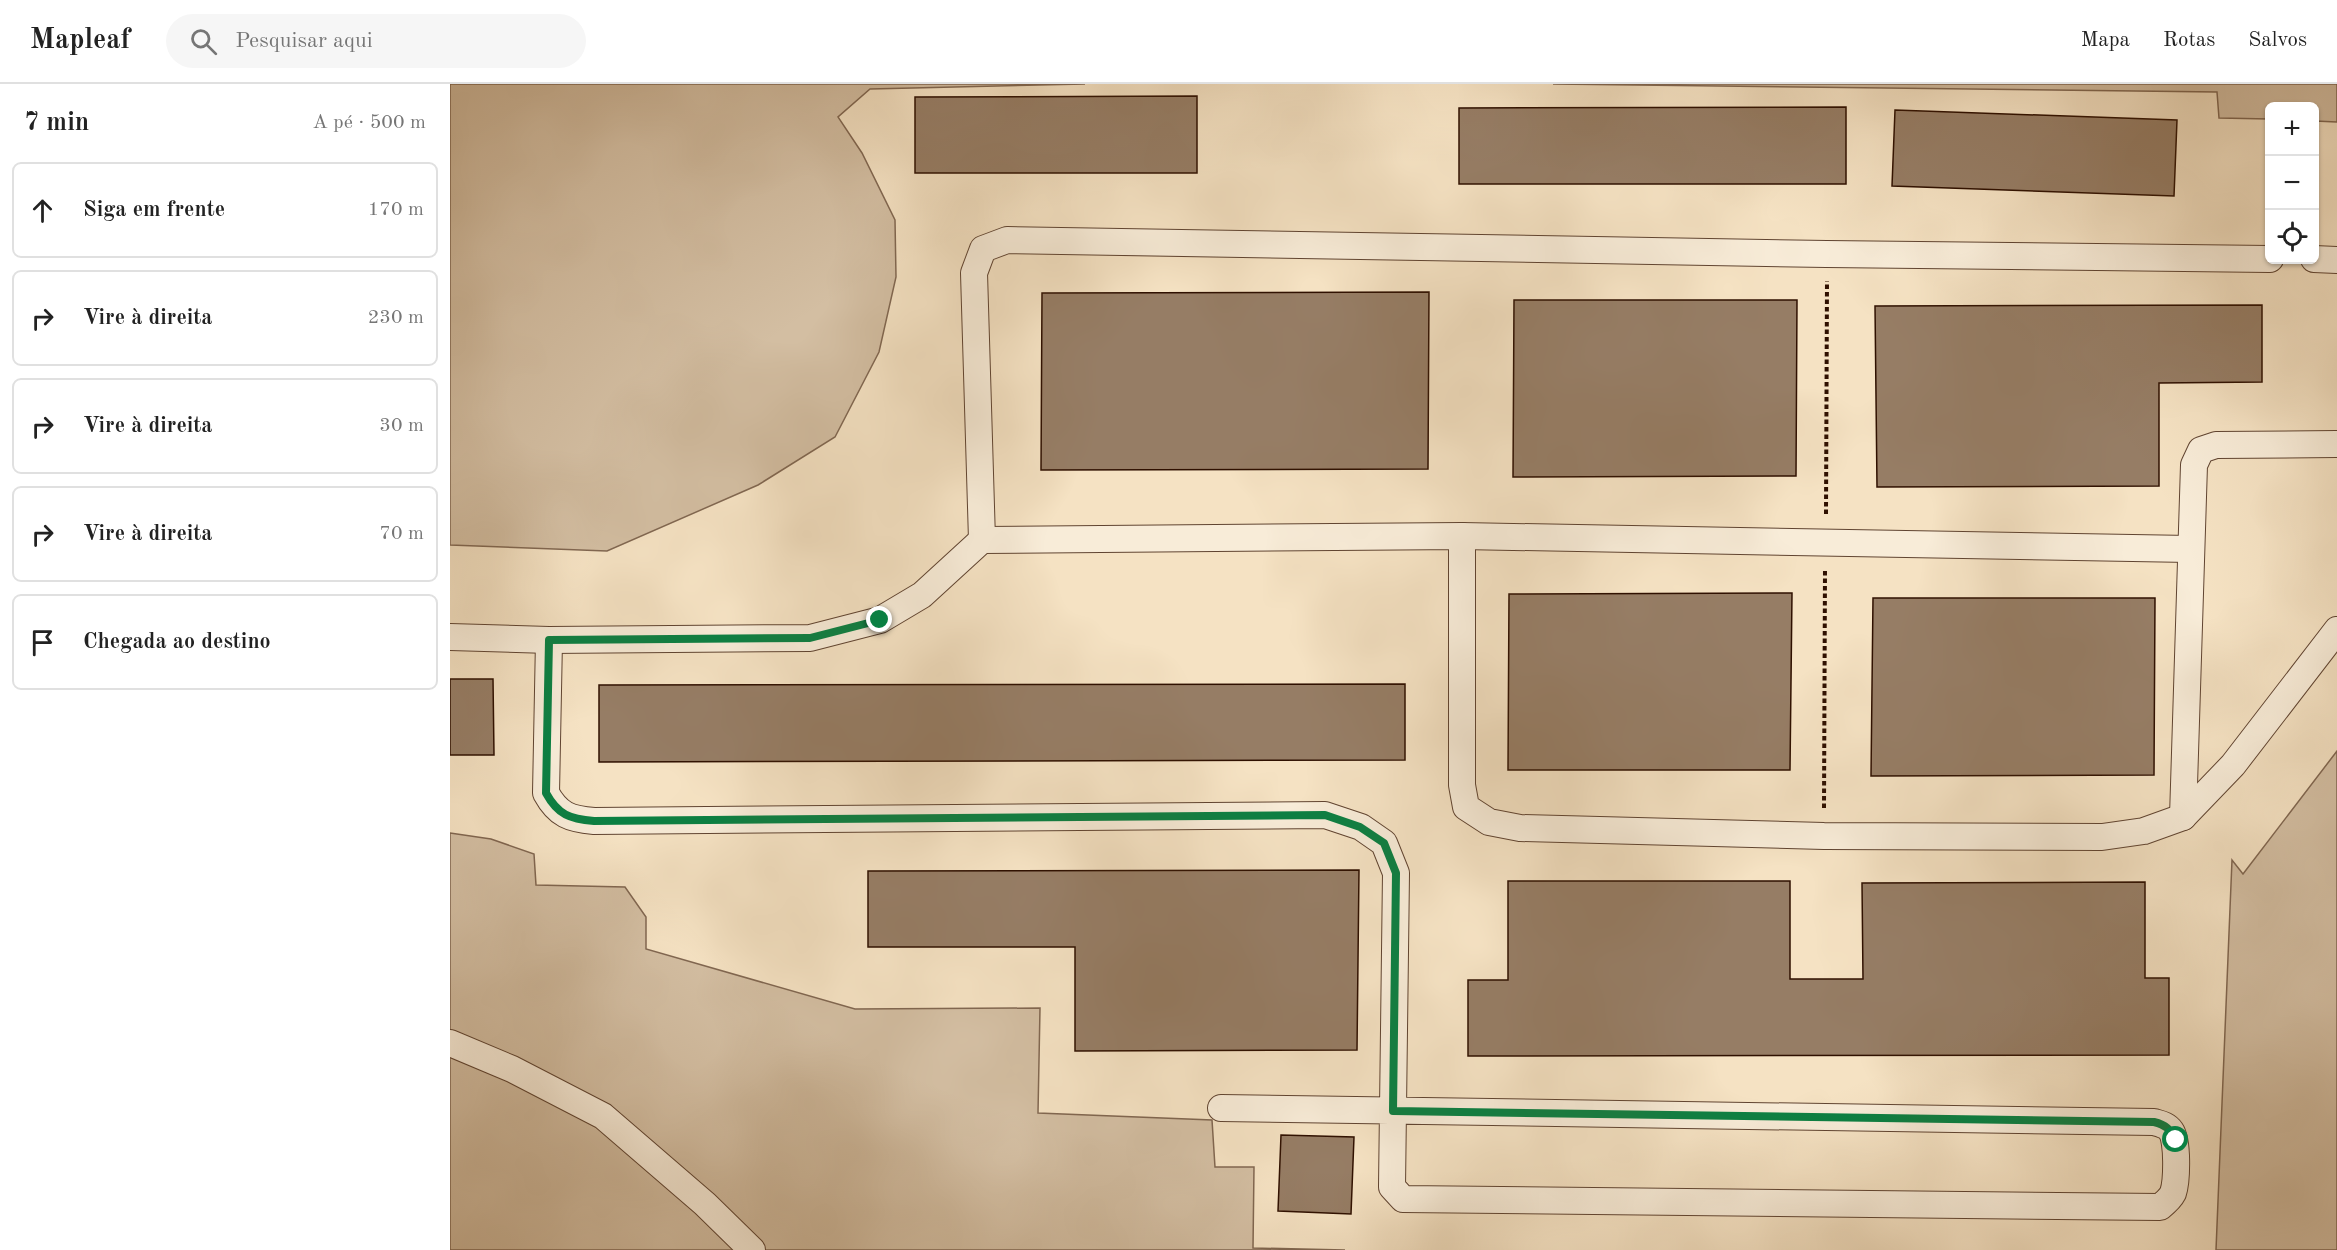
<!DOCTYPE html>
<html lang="pt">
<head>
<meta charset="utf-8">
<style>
	body { margin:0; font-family:"Old Standard TT",serif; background:#f6f6f6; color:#222 }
	.controls { position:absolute; right:18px; top:18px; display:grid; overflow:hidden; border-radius:9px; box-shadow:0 2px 4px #0004 }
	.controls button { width:54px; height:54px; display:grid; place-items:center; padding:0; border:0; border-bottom:2px solid #e0e0e0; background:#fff; color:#222; font:30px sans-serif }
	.stop { position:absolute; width:18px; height:18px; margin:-14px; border:4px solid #0b8043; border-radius:50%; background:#fff }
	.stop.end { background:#0b8043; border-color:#fff; box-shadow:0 2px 6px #0008 }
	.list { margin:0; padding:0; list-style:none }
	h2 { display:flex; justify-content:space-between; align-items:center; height:78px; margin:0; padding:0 24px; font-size:26px }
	h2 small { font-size:20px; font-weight:400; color:#767676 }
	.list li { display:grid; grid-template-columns:39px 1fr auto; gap:18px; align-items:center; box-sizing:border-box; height:96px; margin:0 12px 12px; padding:0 12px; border:2px solid #e0e0e0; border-radius:9px }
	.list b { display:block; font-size:22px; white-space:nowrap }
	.list em { font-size:20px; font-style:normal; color:#767676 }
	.icon { flex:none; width:33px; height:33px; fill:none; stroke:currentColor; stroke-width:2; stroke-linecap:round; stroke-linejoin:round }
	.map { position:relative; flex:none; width:1887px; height:1166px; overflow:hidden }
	header { display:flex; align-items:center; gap:36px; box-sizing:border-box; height:84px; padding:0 30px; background:#fff; border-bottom:2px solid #e0e0e0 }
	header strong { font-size:28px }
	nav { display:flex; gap:33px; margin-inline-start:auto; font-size:21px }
	.search { width:420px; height:54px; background:#f6f6f6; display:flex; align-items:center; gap:15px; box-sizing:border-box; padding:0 21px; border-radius:33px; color:#767676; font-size:22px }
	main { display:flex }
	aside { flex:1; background:#fff }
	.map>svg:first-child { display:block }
	.green { fill:#d3bea2; stroke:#816751; stroke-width:1.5 }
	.building { fill:#967d65; stroke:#2f1000; stroke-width:1.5 }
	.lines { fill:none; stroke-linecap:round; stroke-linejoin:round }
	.street-casing { stroke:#604431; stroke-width:28 }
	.path { stroke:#2f1000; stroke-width:4; stroke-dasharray:4.5 3; stroke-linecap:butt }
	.street { stroke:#f8ecd8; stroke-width:26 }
	.route { stroke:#0b8043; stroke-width:8 }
</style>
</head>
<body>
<header>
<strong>Mapleaf</strong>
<div class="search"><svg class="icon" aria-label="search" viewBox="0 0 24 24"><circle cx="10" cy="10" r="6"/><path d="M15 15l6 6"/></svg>Pesquisar aqui</div>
<nav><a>Mapa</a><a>Rotas</a><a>Salvos</a></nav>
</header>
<main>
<aside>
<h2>7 min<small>A pé · 500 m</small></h2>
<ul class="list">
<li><svg class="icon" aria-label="ahead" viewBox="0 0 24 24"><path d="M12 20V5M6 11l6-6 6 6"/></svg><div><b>Siga em frente</b></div><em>170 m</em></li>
<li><svg class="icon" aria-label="right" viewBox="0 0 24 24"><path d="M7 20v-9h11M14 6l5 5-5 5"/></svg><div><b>Vire à direita</b></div><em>230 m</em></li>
<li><svg class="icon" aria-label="right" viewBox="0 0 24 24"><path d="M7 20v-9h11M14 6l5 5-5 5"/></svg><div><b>Vire à direita</b></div><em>30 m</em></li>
<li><svg class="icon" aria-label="right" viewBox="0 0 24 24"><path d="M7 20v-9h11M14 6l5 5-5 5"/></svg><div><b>Vire à direita</b></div><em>70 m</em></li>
<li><svg class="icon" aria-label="arrive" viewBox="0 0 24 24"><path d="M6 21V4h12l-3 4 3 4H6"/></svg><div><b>Chegada ao destino</b></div></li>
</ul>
</aside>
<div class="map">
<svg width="1887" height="1166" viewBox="0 0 1887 1166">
	<rect width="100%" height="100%" fill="#f5e2c3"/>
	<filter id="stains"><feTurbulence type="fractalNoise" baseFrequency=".00333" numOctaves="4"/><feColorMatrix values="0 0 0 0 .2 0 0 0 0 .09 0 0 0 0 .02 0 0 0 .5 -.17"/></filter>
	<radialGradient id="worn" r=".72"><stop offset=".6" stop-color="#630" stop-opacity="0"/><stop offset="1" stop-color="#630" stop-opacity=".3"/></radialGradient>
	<g class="green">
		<path d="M0,0H635L420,5L388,33L412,69L445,136L446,193L429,268L385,353L308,401L157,467L0,461Z"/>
		<path d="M1103,0H1887V38L1865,37L1864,22H1820L1819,35L1769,34L1767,8Z"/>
		<path d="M1887,667V1166H1766L1782,776L1793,790Z"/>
		<path d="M0,749L41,755L84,770L86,801L175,803L196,833V865L405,925L590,924L588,1029L762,1036L765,1083H804L803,1164L895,1166H0Z"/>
	</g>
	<g class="building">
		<path d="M747,12V89H465V13Z"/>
		<path d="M1396,23V100H1009V24Z"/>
		<path d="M1445,26L1727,36L1724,112L1442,102Z"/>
		<path d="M979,208L978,385L591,386L592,209Z"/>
		<path d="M1064,216H1347L1346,392L1063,393Z"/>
		<path d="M1812,221V298L1709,299V402L1427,403L1425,222Z"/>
		<path d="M1342,509L1340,686H1058L1059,510Z"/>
		<path d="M1423,514H1705L1704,691L1421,692Z"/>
		<path d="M0,595H43L44,671H0Z"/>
		<path d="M955,600V676L149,678V601Z"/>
		<path d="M909,786L907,966L625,967V863H418V787Z"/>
		<path d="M1058,797H1340V895H1413L1412,799L1695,798V894H1719V971L1018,972V896H1058Z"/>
		<path d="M831,1051L904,1053L901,1130L828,1127Z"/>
	</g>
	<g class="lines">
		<g class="street-casing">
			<g id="street">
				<path d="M1864,175L1887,176"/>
				<path d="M1012,452V701L1016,723L1039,738L1070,744L1374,752L1652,753L1694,747L1733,733L1783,681L1887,546"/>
				<path d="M532,456L524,189L533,165L557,156L1377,170L1820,175"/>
				<path d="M532,456L1012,452L1740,465"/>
				<path d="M0,553L99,556L360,554L430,536L472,511L532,456"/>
				<path d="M99,556L96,709C108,731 120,735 144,737L875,731L911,743L934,759L946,789L942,1103L953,1115L1710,1123C1715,1119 1720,1115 1723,1109C1727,1097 1728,1057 1721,1047C1717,1041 1711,1040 1704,1038L771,1024"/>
				<path d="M1733,733L1744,381L1751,366L1766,361L1887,360"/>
				<path d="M0,959L62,985L153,1032L255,1120L302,1166"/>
			</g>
		</g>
		<g class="path">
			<path d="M1376,430L1377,197"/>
			<path d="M1374,724L1375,485"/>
		</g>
		<use href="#street" class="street"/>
	</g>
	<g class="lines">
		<path class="route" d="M430,536L360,554L99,556L96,709C108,731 120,735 144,737L875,731L910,743L934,759L946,789L943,1027L1704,1038C1716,1041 1720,1045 1726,1056"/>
	</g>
	<rect width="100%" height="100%" filter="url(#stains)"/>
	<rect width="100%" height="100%" fill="url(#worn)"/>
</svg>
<div class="controls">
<button>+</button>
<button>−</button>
<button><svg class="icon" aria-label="locate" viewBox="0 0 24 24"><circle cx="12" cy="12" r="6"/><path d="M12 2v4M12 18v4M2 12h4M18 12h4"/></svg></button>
</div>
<div class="stop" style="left:1726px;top:1056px"></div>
<div class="stop end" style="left:430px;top:536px"></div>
</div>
</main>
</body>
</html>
